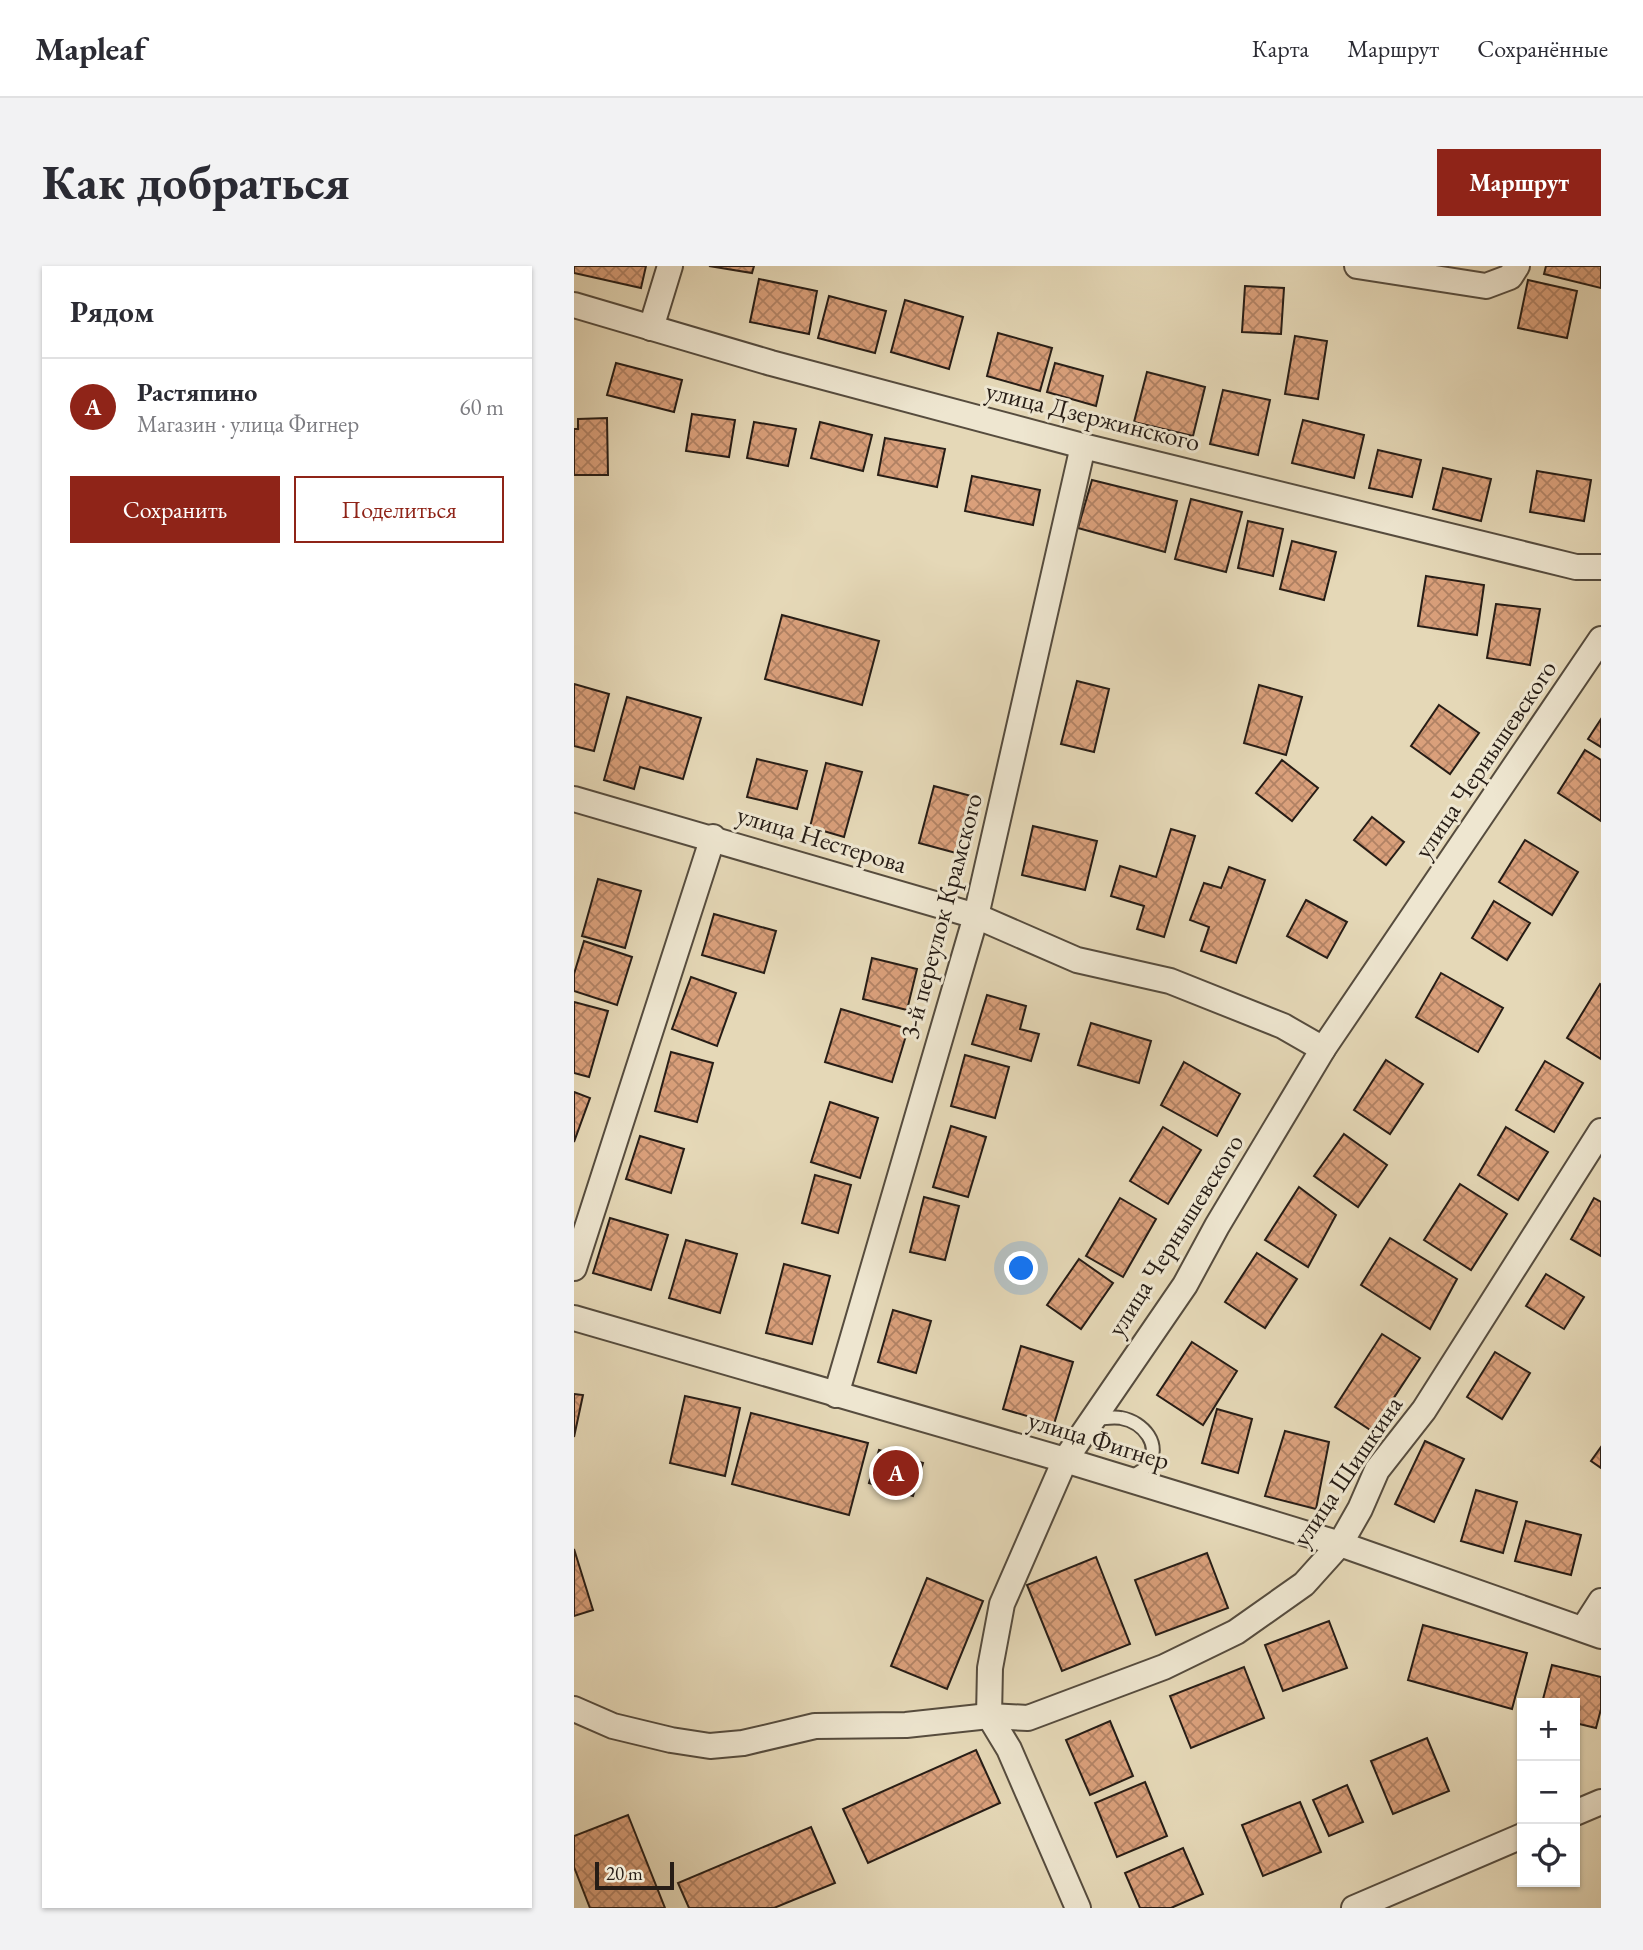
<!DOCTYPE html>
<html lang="ru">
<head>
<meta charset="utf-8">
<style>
	body { margin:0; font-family:"EB Garamond",serif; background:#f2f2f3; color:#2b2b33 }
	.controls { position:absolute; right:21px; bottom:21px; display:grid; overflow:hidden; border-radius:0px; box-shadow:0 2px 5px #0004 }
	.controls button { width:63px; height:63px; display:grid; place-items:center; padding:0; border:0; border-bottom:2px solid #e1e1e2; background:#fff; color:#2b2b33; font:35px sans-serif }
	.scale { position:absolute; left:21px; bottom:18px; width:79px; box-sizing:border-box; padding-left:7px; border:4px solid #271d16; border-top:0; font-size:19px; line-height:24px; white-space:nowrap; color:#271d16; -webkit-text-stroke:5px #eee6d0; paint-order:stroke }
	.you { position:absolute; left:448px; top:1003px; width:24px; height:24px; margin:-18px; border:5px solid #fff; border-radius:50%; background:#1a73e8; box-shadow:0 0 0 10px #1a73e833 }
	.badge { display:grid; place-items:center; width:46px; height:46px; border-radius:50%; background:#8f2418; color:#fff; font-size:23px; font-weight:700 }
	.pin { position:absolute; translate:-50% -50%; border:4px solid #fff; box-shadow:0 2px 7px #0006 }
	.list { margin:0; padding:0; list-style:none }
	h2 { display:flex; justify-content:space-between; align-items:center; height:91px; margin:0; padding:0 28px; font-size:30px }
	h2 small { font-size:23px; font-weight:400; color:#7c7c81 }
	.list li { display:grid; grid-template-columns:46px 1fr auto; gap:21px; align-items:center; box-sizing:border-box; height:98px; padding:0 28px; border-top:2px solid #e1e1e2 }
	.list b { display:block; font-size:26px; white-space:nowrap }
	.list p { margin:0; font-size:23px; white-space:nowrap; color:#7c7c81 }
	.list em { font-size:23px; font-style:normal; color:#7c7c81 }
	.actions { display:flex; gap:14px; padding:21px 28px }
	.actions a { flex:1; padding:16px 0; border:2px solid #8f2418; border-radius:0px; text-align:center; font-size:24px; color:#8f2418 }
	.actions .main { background:#8f2418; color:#fff }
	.icon { flex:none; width:38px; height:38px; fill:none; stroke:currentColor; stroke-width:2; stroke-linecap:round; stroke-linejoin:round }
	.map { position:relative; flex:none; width:1027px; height:1642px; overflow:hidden; border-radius:0px }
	header { display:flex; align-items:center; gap:42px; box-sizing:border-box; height:98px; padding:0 35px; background:#fff; border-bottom:2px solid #e1e1e2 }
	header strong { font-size:33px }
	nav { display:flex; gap:38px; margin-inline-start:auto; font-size:24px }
	.intro { display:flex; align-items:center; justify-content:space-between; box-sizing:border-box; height:168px; padding:0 42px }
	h1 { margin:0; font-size:49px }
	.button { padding:18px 32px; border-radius:0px; background:#8f2418; color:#fff; font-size:24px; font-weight:700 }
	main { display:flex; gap:42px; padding:0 42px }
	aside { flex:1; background:#fff; border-radius:0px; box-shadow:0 2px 5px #0004 }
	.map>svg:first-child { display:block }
	.building { fill:url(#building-cross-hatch); stroke:#271d16; stroke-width:2 }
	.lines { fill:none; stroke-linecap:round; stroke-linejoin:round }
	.lane-casing { stroke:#564c3e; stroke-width:16 }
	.street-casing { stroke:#564c3e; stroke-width:28 }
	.lane { stroke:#eee6d0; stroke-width:12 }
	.street { stroke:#eee6d0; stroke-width:24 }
	.labels { text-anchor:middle; stroke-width:6; stroke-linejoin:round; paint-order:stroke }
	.street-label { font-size:26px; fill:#271d16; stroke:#eee6d0 }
</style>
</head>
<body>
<header>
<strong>Mapleaf</strong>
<nav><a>Карта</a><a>Маршрут</a><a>Сохранённые</a></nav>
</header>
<div class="intro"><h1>Как добраться</h1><a class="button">Маршрут</a></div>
<main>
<aside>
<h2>Рядом<small></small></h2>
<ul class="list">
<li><span class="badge">A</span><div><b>Растяпино</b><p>Магазин · улица Фигнер</p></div><em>60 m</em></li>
</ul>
<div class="actions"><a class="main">Сохранить</a><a>Поделиться</a></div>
</aside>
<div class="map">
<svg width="1027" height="1642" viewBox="0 0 1027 1642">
	<defs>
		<pattern id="building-cross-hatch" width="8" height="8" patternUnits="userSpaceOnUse" patternTransform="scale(1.75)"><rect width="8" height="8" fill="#daa07b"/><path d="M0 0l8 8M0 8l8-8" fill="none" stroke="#b18264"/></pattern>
	</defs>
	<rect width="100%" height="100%" fill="#e5d8b7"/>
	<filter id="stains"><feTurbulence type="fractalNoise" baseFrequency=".00286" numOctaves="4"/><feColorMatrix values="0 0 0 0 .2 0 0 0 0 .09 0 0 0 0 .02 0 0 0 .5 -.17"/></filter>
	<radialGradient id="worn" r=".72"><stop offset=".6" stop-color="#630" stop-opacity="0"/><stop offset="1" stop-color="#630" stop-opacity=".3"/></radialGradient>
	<g class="building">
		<path d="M0,0H72L67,22L0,7Z"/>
		<path d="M135,0H180L178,7Z"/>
		<path d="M972,0H1027V22L970,8Z"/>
		<path d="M185,13L243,25L235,68L176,56Z"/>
		<path d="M954,14L1003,25L993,72L944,62Z"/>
		<path d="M671,20L710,22L707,68L668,66Z"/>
		<path d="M255,30L312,45L301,87L244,72Z"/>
		<path d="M331,34L389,51L375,103L317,86Z"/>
		<path d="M424,67L478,82L466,125L413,110Z"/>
		<path d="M721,70L753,75L744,133L711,128Z"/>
		<path d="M42,97L108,114L100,146L33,129Z"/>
		<path d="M481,97L529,110L522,140L473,126Z"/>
		<path d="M573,106L631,121L619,170L560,156Z"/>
		<path d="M649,124L696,134L684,189L636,178Z"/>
		<path d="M118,148L161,154L155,191L112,185Z"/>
		<path d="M33,152L34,209H0V163H4V153Z"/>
		<path d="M729,154L790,169L780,212L718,197Z"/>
		<path d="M180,156L222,163L214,200L173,192Z"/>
		<path d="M246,156L298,169L289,205L237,192Z"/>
		<path d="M311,172L371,183L363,221L304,209Z"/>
		<path d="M804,184L847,194L838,231L795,222Z"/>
		<path d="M869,202L917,213L907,255L859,243Z"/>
		<path d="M963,205L1017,214L1010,255L956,246Z"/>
		<path d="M398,210L466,224L459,259L391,245Z"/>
		<path d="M518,214L603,235L591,286L504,262Z"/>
		<path d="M617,233L668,246L652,306L601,293Z"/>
		<path d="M674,255L709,263L699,310L664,302Z"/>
		<path d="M718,275L762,286L750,334L706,323Z"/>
		<path d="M852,310L910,319L903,369L844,360Z"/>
		<path d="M922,338L966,343L956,399L913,392Z"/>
		<path d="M208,349L305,375L288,439L191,413Z"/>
		<path d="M503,415L535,423L520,486L487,478Z"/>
		<path d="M0,418L35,428L20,485L0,480Z"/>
		<path d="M685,419L728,431L712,489L670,477Z"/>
		<path d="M53,431L127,452L109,513L66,501L60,523L30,514Z"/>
		<path d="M865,439L905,467L876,508L837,480Z"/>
		<path d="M1027,453V481L1014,473Z"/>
		<path d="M1011,484L1027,494V555L984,527Z"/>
		<path d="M183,493L233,505L223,543L173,531Z"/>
		<path d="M708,494L744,522L718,555L682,527Z"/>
		<path d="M252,497L288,506L270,571L236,561Z"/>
		<path d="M360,520L397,530L382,587L345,577Z"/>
		<path d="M798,551L830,576L812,599L780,574Z"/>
		<path d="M459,560L523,575L511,624L448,609Z"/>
		<path d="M597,563L621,570L590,671L563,663L570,640L537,630L546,600L582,611Z"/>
		<path d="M951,574L1004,606L978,649L925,616Z"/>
		<path d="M655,601L691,614L662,697L627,685L635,661L616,654L630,617L647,622Z"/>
		<path d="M24,613L67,625L51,682L8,670Z"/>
		<path d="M732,634L773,656L753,692L713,670Z"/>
		<path d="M920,635L956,657L933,694L898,672Z"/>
		<path d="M140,648L202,665L190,707L128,689Z"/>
		<path d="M10,675L58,691L43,739L0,725V708Z"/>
		<path d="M298,692L343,703L333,744L289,733Z"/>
		<path d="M867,707L929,742L904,786L842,751Z"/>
		<path d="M117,711L162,727L143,780L98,763Z"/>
		<path d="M1026,718L1027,719V793L993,772Z"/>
		<path d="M413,729L452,740L446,763L465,768L457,795L398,778Z"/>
		<path d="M0,736L34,745L15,811L0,807Z"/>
		<path d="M267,743L334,763L318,816L251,796Z"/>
		<path d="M517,757L577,775L565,817L504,799Z"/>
		<path d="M97,786L139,797L123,856L81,845Z"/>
		<path d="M391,789L435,801L421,852L377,840Z"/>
		<path d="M812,794L849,818L816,868L780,844Z"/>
		<path d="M971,795L1009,817L980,866L942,844Z"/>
		<path d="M610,796L666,828L643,870L587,839Z"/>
		<path d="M0,826L16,832L0,876Z"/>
		<path d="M256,836L304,852L286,912L237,896Z"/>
		<path d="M377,860L412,871L394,931L359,921Z"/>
		<path d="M589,861L627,884L594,938L556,915Z"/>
		<path d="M932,861L974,886L944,934L904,909Z"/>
		<path d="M770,868L813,899L784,941L740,910Z"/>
		<path d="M66,870L110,883L97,927L52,913Z"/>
		<path d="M241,909L277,919L264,967L228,957Z"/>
		<path d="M886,918L933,948L897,1004L850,974Z"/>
		<path d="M725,921L762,949L734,1001L691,974Z"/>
		<path d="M350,931L385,940L371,994L336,986Z"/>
		<path d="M546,932L582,953L549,1011L512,990Z"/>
		<path d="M1020,932L1027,936V990L997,973Z"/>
		<path d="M36,952L94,969L77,1024L19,1007Z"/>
		<path d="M816,972L883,1013L856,1063L787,1019Z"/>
		<path d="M112,974L163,988L146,1047L95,1032Z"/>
		<path d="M683,987L723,1013L691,1062L651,1036Z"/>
		<path d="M505,993L539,1017L507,1063L473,1039Z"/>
		<path d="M210,998L256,1010L238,1078L192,1067Z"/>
		<path d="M972,1008L1010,1031L990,1063L952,1040Z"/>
		<path d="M319,1044L357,1055L342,1107L304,1096Z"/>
		<path d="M808,1068L846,1092L798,1165L761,1141Z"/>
		<path d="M618,1076L663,1105L629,1159L583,1129Z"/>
		<path d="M447,1080L499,1096L480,1158L429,1143Z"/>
		<path d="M921,1086L956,1107L928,1153L893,1131Z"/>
		<path d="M0,1128L9,1129L0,1171Z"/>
		<path d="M111,1130L166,1142L151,1210L96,1197Z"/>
		<path d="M643,1143L678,1153L664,1207L628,1197Z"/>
		<path d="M177,1147L294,1177L275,1249L158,1218Z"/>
		<path d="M711,1165L755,1176L742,1243L691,1230Z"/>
		<path d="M851,1175L890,1193L860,1256L821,1238Z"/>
		<path d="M1027,1181V1202L1017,1195Z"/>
		<path d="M305,1184L349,1197L339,1230L295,1217Z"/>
		<path d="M902,1224L943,1236L929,1287L887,1275Z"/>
		<path d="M952,1255L1007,1269L997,1309L941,1295Z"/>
		<path d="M0,1283L19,1344L0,1350Z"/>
		<path d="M633,1287L654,1342L582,1369L561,1314Z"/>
		<path d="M522,1291L556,1378L488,1405L453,1319Z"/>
		<path d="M353,1312L409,1335L373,1423L317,1400Z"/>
		<path d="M755,1355L773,1402L709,1425L691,1379Z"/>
		<path d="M849,1359L953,1387L938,1443L834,1414Z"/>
		<path d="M978,1399L1027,1411V1443L1022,1462L1001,1457V1437H968Z"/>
		<path d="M670,1401L690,1452L617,1482L596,1430Z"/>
		<path d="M536,1455L559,1510L516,1529L492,1474Z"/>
		<path d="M853,1472L875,1525L819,1548L797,1495Z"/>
		<path d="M402,1484L426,1537L294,1597L269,1543Z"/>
		<path d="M571,1516L593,1570L543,1591L521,1537Z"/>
		<path d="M773,1519L789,1556L755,1570L739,1534Z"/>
		<path d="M726,1536L747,1586L689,1610L668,1559Z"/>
		<path d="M54,1549L91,1642H16L0,1601V1570Z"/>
		<path d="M237,1561L261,1617L200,1642H115L104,1617Z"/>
		<path d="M609,1582L629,1628L597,1642H566L551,1607Z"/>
	</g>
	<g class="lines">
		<g class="lane-casing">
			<path id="lane" d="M519,1153C528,1153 538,1150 547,1152C569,1156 589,1179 573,1200C569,1205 560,1209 555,1213"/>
		</g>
		<g class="street-casing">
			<g id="street">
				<path d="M783,0L912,20L936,11L943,0"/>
				<path d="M0,39L197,97L509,180L1002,301H1027"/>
				<path d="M77,62L96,0"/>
				<path d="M0,533L402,650L503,694L596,715L709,760L749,783"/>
				<path d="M0,1002L139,571"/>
				<path d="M0,1052L491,1194L766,1278L1027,1370"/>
				<path d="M262,1129L402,650L509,180"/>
				<path d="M1009,1363L1027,1335"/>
				<path d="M0,1443L39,1460L97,1474L136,1480L169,1477L241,1460L332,1459L415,1450L454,1452L590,1401L662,1366L730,1318L766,1278L786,1243L803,1204L850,1144L1027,865"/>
				<path d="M1001,1547L1027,1536"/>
				<path d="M504,1642L435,1483L415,1450L416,1402L428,1338L491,1194L611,1019L643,960L749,783L1027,373"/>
				<path d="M780,1642L948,1570"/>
			</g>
		</g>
		<use href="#lane" class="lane"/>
		<use href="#street" class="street"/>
	</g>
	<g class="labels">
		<g class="street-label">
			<text transform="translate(519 150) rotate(14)" y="9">улица Дзержинского</text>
			<text transform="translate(911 493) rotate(-56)" y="9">улица Чернышевского</text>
			<text transform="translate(248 573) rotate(17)" y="9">улица Нестерова</text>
			<text transform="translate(367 650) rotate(-75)" y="9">3-й переулок Крамского</text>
			<text transform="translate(601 969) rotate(-58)" y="9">улица Чернышевского</text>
			<text transform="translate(525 1174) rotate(17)" y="9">улица Фигнер</text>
			<text transform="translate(773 1205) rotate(-56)" y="9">улица Шишкина</text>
		</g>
	</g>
	<rect width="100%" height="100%" filter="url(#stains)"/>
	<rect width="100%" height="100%" fill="url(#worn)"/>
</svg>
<div class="controls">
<button>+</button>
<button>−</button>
<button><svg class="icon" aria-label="locate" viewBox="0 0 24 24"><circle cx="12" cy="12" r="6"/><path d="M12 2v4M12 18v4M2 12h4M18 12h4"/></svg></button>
</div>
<div class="scale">20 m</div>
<div class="you"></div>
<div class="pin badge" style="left:322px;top:1207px">A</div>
</div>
</main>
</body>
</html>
